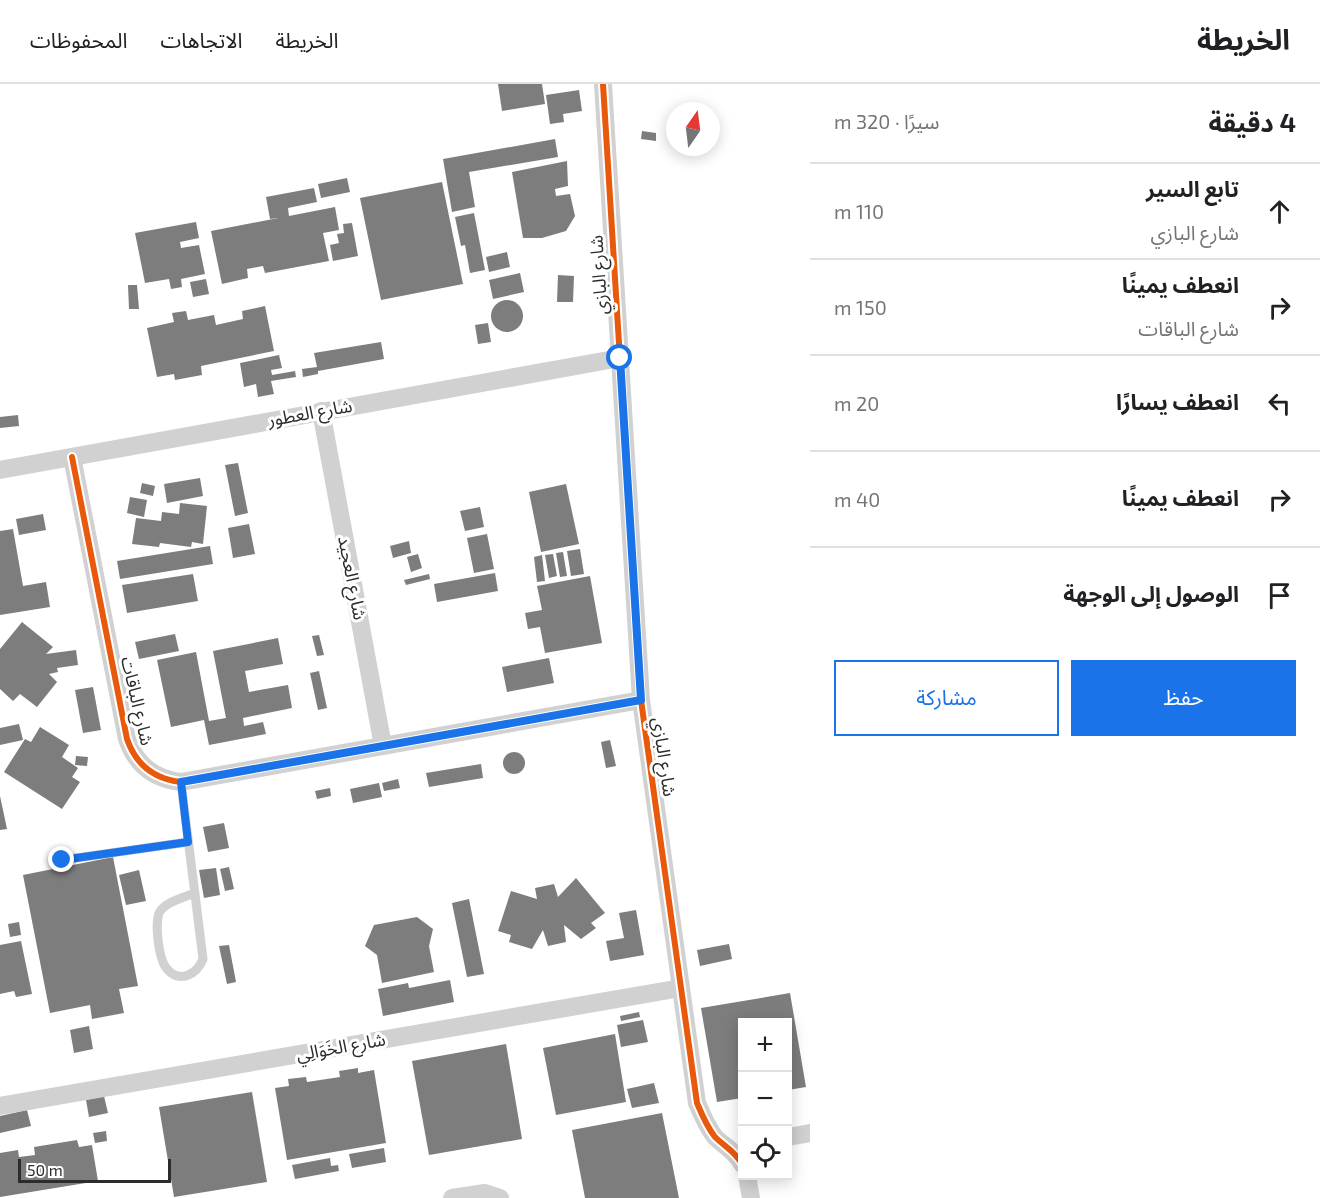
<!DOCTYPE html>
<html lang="ar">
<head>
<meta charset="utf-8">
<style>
	body { margin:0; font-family:"Exo 2","Noto Sans Arabic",sans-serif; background:#f6f6f6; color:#202124; direction:rtl }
	.controls { position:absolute; right:18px; bottom:18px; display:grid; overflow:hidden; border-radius:0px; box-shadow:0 3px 15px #0003 }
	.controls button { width:54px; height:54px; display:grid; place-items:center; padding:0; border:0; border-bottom:2px solid #e0e0e0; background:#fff; color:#202124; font:30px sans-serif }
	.compass { position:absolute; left:666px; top:18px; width:54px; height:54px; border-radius:50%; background:#fff; box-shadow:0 3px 15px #0003; rotate:14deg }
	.scale { position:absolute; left:18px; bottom:15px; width:153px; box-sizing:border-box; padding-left:6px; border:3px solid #2c2c2c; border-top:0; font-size:16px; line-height:21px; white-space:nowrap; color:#2c2c2c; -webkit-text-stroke:4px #fff; paint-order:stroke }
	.stop { position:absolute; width:18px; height:18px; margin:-14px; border:4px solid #1a73e8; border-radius:50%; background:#fff }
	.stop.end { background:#1a73e8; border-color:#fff; box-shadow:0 2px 6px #0008 }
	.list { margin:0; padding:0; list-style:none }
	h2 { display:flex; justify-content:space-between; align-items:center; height:78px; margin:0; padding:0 24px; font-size:26px }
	h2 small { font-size:20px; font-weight:400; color:#757577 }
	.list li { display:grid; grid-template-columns:39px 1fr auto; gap:18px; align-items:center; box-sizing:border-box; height:96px; padding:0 24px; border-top:2px solid #e0e0e0 }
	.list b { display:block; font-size:22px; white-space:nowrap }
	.list p { margin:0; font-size:20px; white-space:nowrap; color:#757577 }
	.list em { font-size:20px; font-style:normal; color:#757577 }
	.actions { display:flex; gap:12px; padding:18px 24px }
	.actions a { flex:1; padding:14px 0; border:2px solid #1a73e8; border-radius:0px; text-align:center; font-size:21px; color:#1a73e8 }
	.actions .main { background:#1a73e8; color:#fff }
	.icon { flex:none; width:33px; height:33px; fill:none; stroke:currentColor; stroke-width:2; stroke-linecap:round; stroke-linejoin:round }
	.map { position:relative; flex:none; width:810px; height:1114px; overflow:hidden; direction:ltr }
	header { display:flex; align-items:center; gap:36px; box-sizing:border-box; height:84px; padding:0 30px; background:#fff; border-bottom:2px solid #e0e0e0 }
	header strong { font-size:28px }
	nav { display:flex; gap:33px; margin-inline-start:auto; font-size:21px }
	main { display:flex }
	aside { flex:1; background:#fff }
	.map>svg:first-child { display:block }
	.building { fill:#7d7d7d }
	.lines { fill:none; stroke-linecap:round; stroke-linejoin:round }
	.lane { stroke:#d1d1d1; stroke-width:9 }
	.street { stroke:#d1d1d1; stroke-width:18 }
	.cycleway-casing { stroke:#fff; stroke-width:10 }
	.cycleway { stroke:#e8590c; stroke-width:6 }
	.route { stroke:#1a73e8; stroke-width:8 }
	.labels { text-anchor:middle; stroke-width:6; stroke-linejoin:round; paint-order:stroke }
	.street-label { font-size:18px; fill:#2c2c2c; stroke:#fff }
</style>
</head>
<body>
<header>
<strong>الخريطة</strong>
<nav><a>الخريطة</a><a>الاتجاهات</a><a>المحفوظات</a></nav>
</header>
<main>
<aside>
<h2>4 دقيقة<small>سيرًا · 320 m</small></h2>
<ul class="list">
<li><svg class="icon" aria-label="ahead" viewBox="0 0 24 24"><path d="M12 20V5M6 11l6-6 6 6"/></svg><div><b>تابع السير</b><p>شارع البازي</p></div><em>110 m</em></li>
<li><svg class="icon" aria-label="right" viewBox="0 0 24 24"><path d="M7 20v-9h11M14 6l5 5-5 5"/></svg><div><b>انعطف يمينًا</b><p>شارع الباقات</p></div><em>150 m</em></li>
<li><svg class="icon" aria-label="left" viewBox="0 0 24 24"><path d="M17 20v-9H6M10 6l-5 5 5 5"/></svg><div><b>انعطف يسارًا</b></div><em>20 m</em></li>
<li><svg class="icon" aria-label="right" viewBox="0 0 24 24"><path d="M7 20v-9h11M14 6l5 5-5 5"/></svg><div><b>انعطف يمينًا</b></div><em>40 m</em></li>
<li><svg class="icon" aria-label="arrive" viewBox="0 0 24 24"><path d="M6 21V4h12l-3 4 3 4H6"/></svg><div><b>الوصول إلى الوجهة</b></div></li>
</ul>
<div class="actions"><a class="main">حفظ</a><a>مشاركة</a></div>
</aside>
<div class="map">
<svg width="810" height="1114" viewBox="0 0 810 1114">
	<rect width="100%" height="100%" fill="#fff"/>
	<g class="building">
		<path d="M498,0H542L545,20L502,27Z"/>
		<path d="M579,6L582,27L563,30L564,38L550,40L546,11Z"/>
		<path d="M642,47L656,49V57L641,55Z"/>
		<path d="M555,55L558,73L469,88L475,123L452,128L443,75Z"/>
		<path d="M567,77L568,102L555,105L556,112L570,110L575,132L566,147L542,154H523L512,88Z"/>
		<path d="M347,94L350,108L321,114L318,100Z"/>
		<path d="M442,98L463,200L381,216L360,114Z"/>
		<path d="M314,104L317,118L288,124L289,132L335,123L339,146L323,149L329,177L265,189L263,182L247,185L248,194L222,200L211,147L278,134L270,135L266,113Z"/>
		<path d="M474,129L485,186L470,189L465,161L461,162L455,133Z"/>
		<path d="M196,138L199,154L180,158L181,164L199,161L205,190L181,195L182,203L171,205L169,195L145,199L135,149Z"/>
		<path d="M352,139L358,172L333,177L330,161L339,159L337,150L344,149L343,140Z"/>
		<path d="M507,168L510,183L489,188L486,173Z"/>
		<path d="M520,189L524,208L493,215L489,196Z"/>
		<path d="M558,191L574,192L573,218H557Z"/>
		<path d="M206,195L209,210L193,213L190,198Z"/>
		<path d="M128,201H137L139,225H129Z"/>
		<circle cx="507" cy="232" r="16"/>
		<path d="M265,222L274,267L201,282L202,291L175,296L174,290L157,293L147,244L174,238L172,229L186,227L188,236L214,231L216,241L243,235L242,227Z"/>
		<path d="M488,239L491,258L478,260L475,241Z"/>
		<path d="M381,258L384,275L318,287V290L303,293L302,285L317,283L314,269Z"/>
		<path d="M279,271L282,284L271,286L272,291L295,287L296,293L271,297L274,310L258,313L256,300L244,303L240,279Z"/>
		<path d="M18,331L19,342L0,344V333Z"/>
		<path d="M238,379L248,429L235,432L225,381Z"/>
		<path d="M200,394L203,412L167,419L164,400Z"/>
		<path d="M142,399L155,402L153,412L140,409Z"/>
		<path d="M566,400L579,460L541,468L529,408Z"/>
		<path d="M130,413L147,416L144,433L127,429Z"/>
		<path d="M180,419L207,422L203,460L192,458L191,463L160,459L159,463L132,460L136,434L161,437L162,428L179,430Z"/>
		<path d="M480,423L484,443L465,447L460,427Z"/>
		<path d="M43,430L46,446L19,451L16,435Z"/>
		<path d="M249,440L255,470L233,474L228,444Z"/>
		<path d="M13,445L23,502L46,498L50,523L0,531V447Z"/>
		<path d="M487,450L494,485L474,489L467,454Z"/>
		<path d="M409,457L411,469L393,474L390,462Z"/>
		<path d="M210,462L213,480L120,495L117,477Z"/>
		<path d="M580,465L584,490L571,492L567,467Z"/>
		<path d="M563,468L567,492L560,493L556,469Z"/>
		<path d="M418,470L422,484L411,488L407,473Z"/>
		<path d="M553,470L557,492L549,494L545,471Z"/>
		<path d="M542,471L545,497L537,498L534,473Z"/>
		<path d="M495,489L498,507L437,518L434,500Z"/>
		<path d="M193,490L198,517L127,529L122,501Z"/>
		<path d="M429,490L430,495L406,501L404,496Z"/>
		<path d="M590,492L602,559L545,569L540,543L528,545L525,529L542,526L537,502Z"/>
		<path d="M22,538L53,563L46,570L76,566L78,581L57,584L58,588L49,590L57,598L37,623L20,610L13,617L0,605V565Z"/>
		<path d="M175,550L179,567L139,575L135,558Z"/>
		<path d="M319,551L324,571L317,572L312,552Z"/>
		<path d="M278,554L283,580L245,587L249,608L288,601L292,624L243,634L244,642L263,638L266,650L209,661L204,636L171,643L157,576L196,568L209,637L226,634L213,567Z"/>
		<path d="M549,574L554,599L507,608L502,583Z"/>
		<path d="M319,587L327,624L318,626L310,589Z"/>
		<path d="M93,603L101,646L83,649L75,606Z"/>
		<path d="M19,640L23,656L0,661V644Z"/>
		<path d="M40,643L69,661L62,673L78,684L72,693L80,698L62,725L4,688L25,655L31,658Z"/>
		<path d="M610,656L616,682L606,684L601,658Z"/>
		<circle cx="514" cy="679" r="11"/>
		<path d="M76,672L88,673L87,682L75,681Z"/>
		<path d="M481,680L483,694L429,703L426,689Z"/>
		<path d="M398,695L400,704L384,707L382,699Z"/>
		<path d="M379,699L382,713L353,719L350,705Z"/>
		<path d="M330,704L331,712L317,715L315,707Z"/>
		<path d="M0,712L7,745L0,746Z"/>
		<path d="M224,739L229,764L208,768L203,743Z"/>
		<path d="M113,773L138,902L119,905L124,929L92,935L90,921L50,929L23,791Z"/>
		<path d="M229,783L234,805L225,807L220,785Z"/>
		<path d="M216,784L220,811L204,814L199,786Z"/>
		<path d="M139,786L146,817L126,821L119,791Z"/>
		<path d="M576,794L605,829L591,839L596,844L581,855L564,841L566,858L548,862L543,846L532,865L509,858L511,851L498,847L511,807L537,815L535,804L554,800L558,813Z"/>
		<path d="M469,815L484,890L467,893L452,819Z"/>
		<path d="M636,826L644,871L610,877L606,857L624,854L619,829Z"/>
		<path d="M417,833L433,845L429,862L434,888L382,899L377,871L365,862L374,841Z"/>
		<path d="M19,838L21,851L10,853L8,840Z"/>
		<path d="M21,857L32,910L16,913L14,907L0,910V861Z"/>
		<path d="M729,860L732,875L700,882L697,866Z"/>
		<path d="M229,861L236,898L227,900L219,862Z"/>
		<path d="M450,896L454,918L383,932L378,905L408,899L409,904Z"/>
		<path d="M790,909L806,1003L788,1006V938H742V1014L717,1018L701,924Z"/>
		<path d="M639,928L640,933L621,937L620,932Z"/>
		<path d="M643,936L648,958L621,963L617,941Z"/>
		<path d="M89,942L93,965L74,969L70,946Z"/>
		<path d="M615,950L626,1018L556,1031L543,964Z"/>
		<path d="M506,960L522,1055L429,1071L412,977Z"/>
		<path d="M358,984V989L374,986L386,1059L287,1076L275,1004L289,1002L288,995L306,993L307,998L340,993L339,987Z"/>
		<path d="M654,999L659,1019L632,1024L627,1005Z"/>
		<path d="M252,1008L267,1098L174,1113L159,1023Z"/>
		<path d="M104,1012L108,1029L89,1033L86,1016Z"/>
		<path d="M27,1026L31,1042L0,1049V1032Z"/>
		<path d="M662,1029L679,1114H585L572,1046Z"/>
		<path d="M106,1047L107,1057L95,1059L93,1049Z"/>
		<path d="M77,1056L79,1063L92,1061L98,1097L0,1113V1069L18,1066L19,1073L35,1071L34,1063Z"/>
		<path d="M384,1064L386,1078L352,1084L349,1070Z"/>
		<path d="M330,1074L331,1082L338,1081L339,1087L295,1095L292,1081Z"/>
	</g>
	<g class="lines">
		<g class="lane">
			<path d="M181,698L203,875C197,890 180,900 167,885C159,876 153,835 161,826C168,817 185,813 195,809"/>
			<path d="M62,776L188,758"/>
		</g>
		<g class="street">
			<path d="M603,0L641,616L697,1019C702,1031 707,1043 715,1053C724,1062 736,1068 742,1080"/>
			<path d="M321,327L383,662"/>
			<path d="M72,373L127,655C136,681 154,695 181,698L641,616"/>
			<path d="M0,386L620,274"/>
			<path d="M0,1022L681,904"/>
			<path d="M788,1053L810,1049"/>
			<path d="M747,1092L751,1114"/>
			<path d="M452,1114L485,1109L500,1114"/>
		</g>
		<g class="cycleway-casing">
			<g id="cycleway">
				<path d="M603,0L641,616L697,1019C702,1031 707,1043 715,1053C724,1062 736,1068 742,1080"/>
				<path d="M72,373L127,655C136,681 154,695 181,698L641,616"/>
			</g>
		</g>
		<use href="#cycleway" class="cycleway"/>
	</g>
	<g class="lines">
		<path class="route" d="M62,776L188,758L181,698L641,616L620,274"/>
	</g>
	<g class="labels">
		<g class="street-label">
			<text transform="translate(599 191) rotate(-94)" y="6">شارع البازي</text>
			<text transform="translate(310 329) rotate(-10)" y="6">شارع العطور</text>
			<text transform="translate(352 494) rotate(79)" y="6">شارع العجيد</text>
			<text transform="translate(137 617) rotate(77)" y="6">شارع الباقات</text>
			<text transform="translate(664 673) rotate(82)" y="6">شارع البازي</text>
			<text transform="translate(341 963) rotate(-10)" y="6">شارع الخَوَالِي</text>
		</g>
	</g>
</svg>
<div class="controls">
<button>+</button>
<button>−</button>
<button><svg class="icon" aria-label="locate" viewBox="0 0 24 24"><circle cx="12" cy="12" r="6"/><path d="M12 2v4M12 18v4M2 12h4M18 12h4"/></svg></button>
</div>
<svg class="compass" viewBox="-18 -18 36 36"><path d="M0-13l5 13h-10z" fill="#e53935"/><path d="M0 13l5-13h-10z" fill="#757577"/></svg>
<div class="scale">50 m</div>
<div class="stop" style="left:620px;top:274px"></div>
<div class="stop end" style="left:62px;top:776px"></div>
</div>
</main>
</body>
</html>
